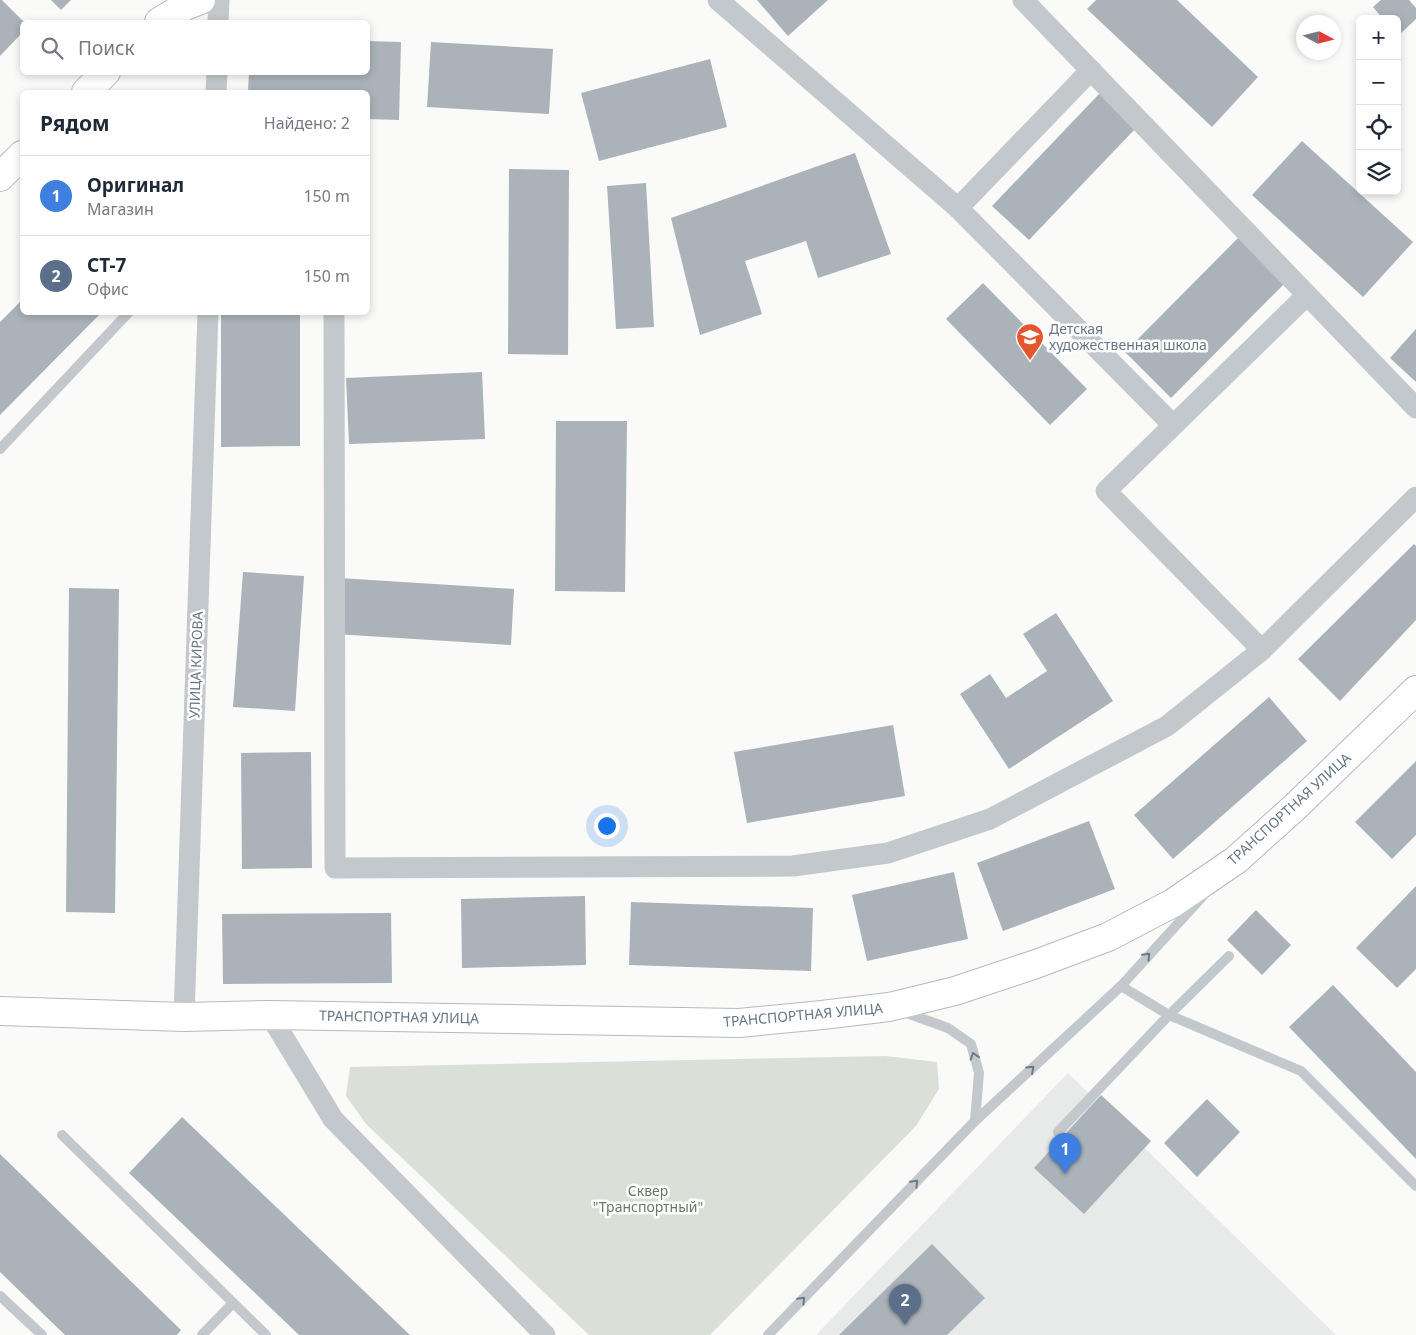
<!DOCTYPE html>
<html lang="ru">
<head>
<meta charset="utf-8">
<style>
	body { margin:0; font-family:"Noto Sans",sans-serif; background:#f2f2f3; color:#1f2937 }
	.controls { position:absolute; right:15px; top:15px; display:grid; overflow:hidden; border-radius:8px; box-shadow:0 2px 8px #0003 }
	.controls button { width:45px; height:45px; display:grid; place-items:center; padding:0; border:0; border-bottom:1px solid #e0e1e3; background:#fff; color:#1f2937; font:25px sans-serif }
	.compass { position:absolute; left:1296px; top:15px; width:45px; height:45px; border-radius:50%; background:#fff; box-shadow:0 2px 8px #0003; rotate:97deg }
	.you { position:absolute; left:606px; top:825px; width:18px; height:18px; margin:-12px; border:4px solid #fff; border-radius:50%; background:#1a73e8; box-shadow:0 0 0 8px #1a73e833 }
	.badge { display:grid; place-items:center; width:32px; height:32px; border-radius:50%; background:#e4572e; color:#fff; font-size:16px; font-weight:700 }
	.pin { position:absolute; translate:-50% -41px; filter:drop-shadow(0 1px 2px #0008) }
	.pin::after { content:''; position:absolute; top:26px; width:18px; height:15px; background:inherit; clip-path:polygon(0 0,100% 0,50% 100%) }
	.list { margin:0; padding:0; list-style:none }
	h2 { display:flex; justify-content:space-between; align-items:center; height:65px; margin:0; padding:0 20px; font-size:21px }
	h2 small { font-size:16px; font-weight:400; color:#747a83 }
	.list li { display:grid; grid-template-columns:32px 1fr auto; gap:15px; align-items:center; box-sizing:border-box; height:80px; padding:0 20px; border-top:1px solid #e0e1e3 }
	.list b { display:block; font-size:19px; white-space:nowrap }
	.list p { margin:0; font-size:16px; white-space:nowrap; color:#747a83 }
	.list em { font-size:16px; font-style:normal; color:#747a83 }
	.icon { flex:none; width:28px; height:28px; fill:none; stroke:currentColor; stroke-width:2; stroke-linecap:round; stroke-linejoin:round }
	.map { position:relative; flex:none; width:1416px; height:1335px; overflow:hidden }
	.search { position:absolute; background:#fff; box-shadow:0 2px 8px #0003; left:20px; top:20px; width:350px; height:55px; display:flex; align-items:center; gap:12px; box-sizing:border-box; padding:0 18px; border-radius:8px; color:#747a83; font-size:19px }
	.panel { position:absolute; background:#fff; box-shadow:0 2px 8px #0003; left:20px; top:90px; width:350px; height:225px; border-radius:8px }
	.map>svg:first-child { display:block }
	.built { fill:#e8e9e9 }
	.green { fill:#dadfd7 }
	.building { fill:#aab3b9 }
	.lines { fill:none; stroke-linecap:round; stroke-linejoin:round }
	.secondary-casing { stroke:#b3babf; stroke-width:30 }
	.lane { stroke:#c3c8cc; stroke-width:10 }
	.street { stroke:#c3c8cc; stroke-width:21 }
	.secondary { stroke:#fff; stroke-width:28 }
	.oneway { stroke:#6a7a87 }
	.labels { text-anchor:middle; stroke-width:5; stroke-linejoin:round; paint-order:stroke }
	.poi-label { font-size:14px; fill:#657683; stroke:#fff; text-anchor:start }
	.street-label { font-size:14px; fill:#657683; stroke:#fff }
	.park-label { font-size:14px; fill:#687a64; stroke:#fff }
</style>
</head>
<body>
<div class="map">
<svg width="1416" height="1335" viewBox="0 0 1416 1335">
	<rect width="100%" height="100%" fill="#fafaf8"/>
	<path class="built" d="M1068,1073L1336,1335H816Z"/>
	<path class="green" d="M885,1056L937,1062L939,1089L916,1126L710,1335H589L366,1124L346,1096L350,1067Z"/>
	<g class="building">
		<path d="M0,0H2L24,22H22V33L0,56Z"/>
		<path d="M51,0H71L61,10Z"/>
		<path d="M757,0H828L788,36Z"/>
		<path d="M1096,0H1177L1258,77L1212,127L1087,9Z"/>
		<path d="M1381,0H1409L1416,8V19L1398,36L1397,19H1383L1373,7Z"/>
		<path d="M368,41L401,42L399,120L368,119V92H248L249,72H368Z"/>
		<path d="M431,42L553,49L549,114L427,107Z"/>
		<path d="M710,59L727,127L599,161L581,93Z"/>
		<path d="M1100,93L1136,128L1029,240L992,206Z"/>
		<path d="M1302,141L1413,242L1363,297L1252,195Z"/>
		<path d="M855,153L891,254L818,278L806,241L745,261L762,314L700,335L671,218Z"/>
		<path d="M509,169L569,170L568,355L508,354Z"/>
		<path d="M646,183L654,327L616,329L607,186Z"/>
		<path d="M1240,236L1286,282L1171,398L1125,352Z"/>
		<path d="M983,283L1087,389L1050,425L946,319Z"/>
		<path d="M22,300V312H102L0,415V322Z"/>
		<path d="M221,312H300V446L221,447Z"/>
		<path d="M1416,329V382L1390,358Z"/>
		<path d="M482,372L485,439L349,444L346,378Z"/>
		<path d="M556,421H627L625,592L555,591Z"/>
		<path d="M1414,544L1416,546V620L1340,701L1298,659Z"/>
		<path d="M243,572L304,576L295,711L233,707Z"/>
		<path d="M339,578L514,589L511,645L335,634Z"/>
		<path d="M69,588L119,589L115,913L66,912Z"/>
		<path d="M1056,613L1113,701L1009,769L960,694L990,674L1006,698L1047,671L1023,634Z"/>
		<path d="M1269,697L1307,741L1173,859L1134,815Z"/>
		<path d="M893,725L905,796L747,823L734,752Z"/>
		<path d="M311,752L312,868L242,869L241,753Z"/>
		<path d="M1416,761V835L1392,859L1355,822Z"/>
		<path d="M1089,821L1115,889L1003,931L977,863Z"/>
		<path d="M954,872L968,939L867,961L852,895Z"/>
		<path d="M1416,886V969L1397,988L1356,948Z"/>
		<path d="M585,896L586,965L462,968L461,899Z"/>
		<path d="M631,902L813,908L811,971L629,965Z"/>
		<path d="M1256,910L1291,945L1262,975L1227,940Z"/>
		<path d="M391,913L392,983L223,984L222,914Z"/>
		<path d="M1333,985L1416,1072V1159L1289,1027Z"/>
		<path d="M1101,1095L1151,1141L1084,1214L1034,1168Z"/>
		<path d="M1207,1099L1240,1132L1197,1177L1164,1143Z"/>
		<path d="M182,1117L410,1335H299L129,1173Z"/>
		<path d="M0,1154L181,1330L177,1335H65L0,1272Z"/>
		<path d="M932,1244L985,1298L947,1335H839Z"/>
	</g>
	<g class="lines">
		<g class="secondary-casing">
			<g id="secondary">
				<path d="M159,22L185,6L201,0"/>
				<path d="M86,92L106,72"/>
				<path d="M0,177L22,155"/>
				<path d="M0,1011L184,1017L270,1015L739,1023L822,1015L889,1007L955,991L1036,964L1108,937L1173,903L1236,860L1295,807L1416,690"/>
			</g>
		</g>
		<g class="lane">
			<path d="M0,449L129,312"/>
			<path d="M1121,986L1169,1015L1301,1071L1416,1186"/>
			<path d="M901,1011L948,1028L971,1044L979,1073L975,1121"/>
			<path d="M1058,1132L1169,1015L1229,956"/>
			<path d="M62,1135L266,1335"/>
			<path d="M0,1296L42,1335"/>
			<path d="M202,1335L233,1303"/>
			<path d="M768,1335L975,1121L1121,986L1203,896"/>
		</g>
		<g class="street">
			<path d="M718,0L958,208L1091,70"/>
			<path d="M1023,0L1416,408"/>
			<path d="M218,22L219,0"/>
			<path d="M216,92L217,72"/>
			<path d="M958,208L1173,425"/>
			<path d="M334,312L335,868L793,866L888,853L990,819L1167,726L1262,650L1416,497"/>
			<path d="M1262,650L1106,491L1307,295"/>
			<path d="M270,1015L333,1119L545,1335"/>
			<path d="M184,1017L208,312"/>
		</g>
		<use href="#secondary" class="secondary"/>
	</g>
	<defs><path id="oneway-chevron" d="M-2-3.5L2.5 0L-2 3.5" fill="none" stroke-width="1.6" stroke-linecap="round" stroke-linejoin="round" transform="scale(1.25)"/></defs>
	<g class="oneway">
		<use href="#oneway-chevron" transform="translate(1147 956) rotate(-47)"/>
		<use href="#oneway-chevron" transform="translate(974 1056) rotate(-107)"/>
		<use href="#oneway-chevron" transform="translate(1031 1069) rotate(-43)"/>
		<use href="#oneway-chevron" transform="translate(915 1183) rotate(-46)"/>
		<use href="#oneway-chevron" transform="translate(802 1300) rotate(-46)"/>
	</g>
	<defs>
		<g id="school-pin" transform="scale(1.4375)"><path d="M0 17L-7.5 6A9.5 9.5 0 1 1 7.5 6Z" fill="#e4572e" stroke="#fff"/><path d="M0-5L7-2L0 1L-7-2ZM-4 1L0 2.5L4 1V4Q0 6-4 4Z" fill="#fff"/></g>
	</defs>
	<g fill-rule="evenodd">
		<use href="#school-pin" x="1030" y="337"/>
	</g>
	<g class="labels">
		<g class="poi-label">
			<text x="1049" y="334">Детская<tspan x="1049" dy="16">художественная школа</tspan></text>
		</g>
		<g class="street-label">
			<text transform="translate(196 665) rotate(-88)" y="5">УЛИЦА КИРОВА</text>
			<text transform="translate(1289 809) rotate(-42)" y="5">ТРАНСПОРТНАЯ УЛИЦА</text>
			<text transform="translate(803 1015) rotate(-5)" y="5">ТРАНСПОРТНАЯ УЛИЦА</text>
			<text transform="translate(399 1017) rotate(1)" y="5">ТРАНСПОРТНАЯ УЛИЦА</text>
		</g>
		<g class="park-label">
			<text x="648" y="1196">Сквер<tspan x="648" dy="16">"Транспортный"</tspan></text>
		</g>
	</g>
</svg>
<div class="controls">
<button>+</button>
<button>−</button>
<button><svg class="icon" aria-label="locate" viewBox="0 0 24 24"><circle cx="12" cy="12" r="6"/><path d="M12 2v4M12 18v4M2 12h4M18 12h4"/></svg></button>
<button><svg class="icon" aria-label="layers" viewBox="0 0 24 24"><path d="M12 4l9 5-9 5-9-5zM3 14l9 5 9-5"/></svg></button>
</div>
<svg class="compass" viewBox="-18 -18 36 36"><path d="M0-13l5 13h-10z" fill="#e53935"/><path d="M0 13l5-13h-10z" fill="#747a83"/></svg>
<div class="you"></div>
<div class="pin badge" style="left:1065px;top:1174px;background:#3f7fe0">1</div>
<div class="pin badge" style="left:905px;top:1325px;background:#5c6f8a">2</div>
<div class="search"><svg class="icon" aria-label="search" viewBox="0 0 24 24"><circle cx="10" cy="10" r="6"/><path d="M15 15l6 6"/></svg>Поиск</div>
<section class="panel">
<h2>Рядом<small>Найдено: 2</small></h2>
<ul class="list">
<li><span class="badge" style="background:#3f7fe0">1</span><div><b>Оригинал</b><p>Магазин</p></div><em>150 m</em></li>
<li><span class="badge" style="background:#5c6f8a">2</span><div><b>СТ-7</b><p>Офис</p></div><em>150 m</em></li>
</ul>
</section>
</div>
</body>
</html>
